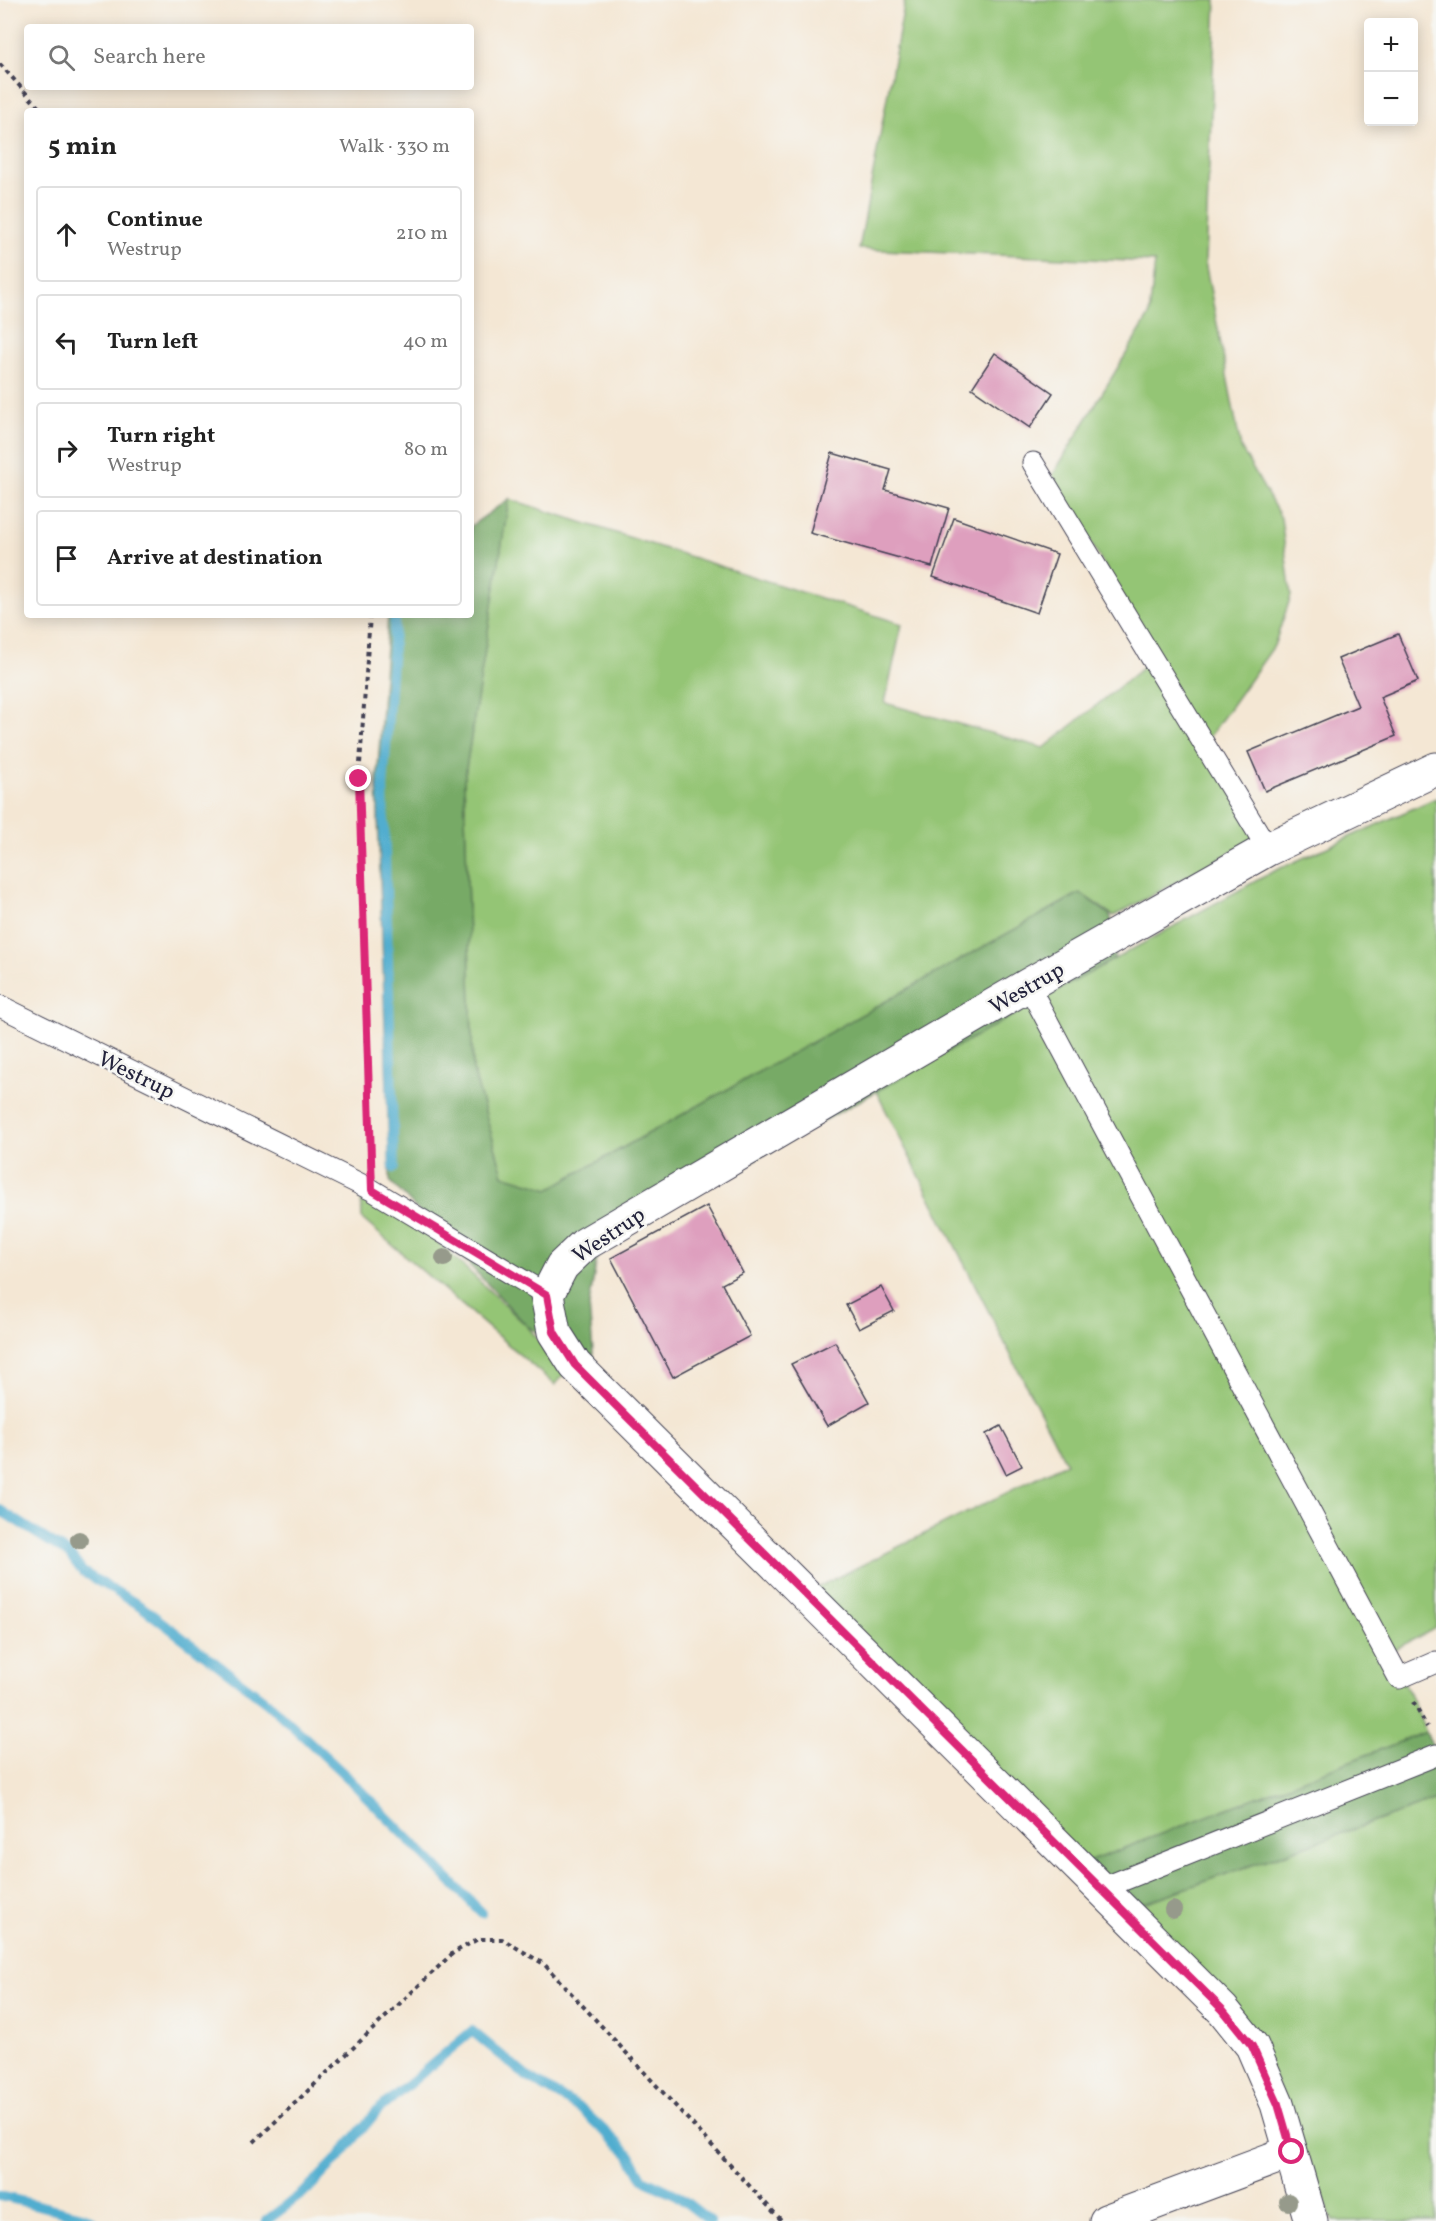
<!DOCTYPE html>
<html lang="en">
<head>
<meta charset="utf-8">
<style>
	body { margin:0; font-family:Vollkorn,serif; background:#f6f6f6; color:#222 }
	.controls { position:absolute; right:18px; top:18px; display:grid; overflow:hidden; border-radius:6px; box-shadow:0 3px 15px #0003 }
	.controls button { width:54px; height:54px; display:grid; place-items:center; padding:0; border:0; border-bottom:2px solid #e0e0e0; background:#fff; color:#222; font:30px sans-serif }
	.stop { position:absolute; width:18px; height:18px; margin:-14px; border:4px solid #db2777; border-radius:50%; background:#fff }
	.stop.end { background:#db2777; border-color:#fff; box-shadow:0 2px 6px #0008 }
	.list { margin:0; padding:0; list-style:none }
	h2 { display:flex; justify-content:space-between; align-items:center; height:78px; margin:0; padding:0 24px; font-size:26px }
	h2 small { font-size:20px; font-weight:400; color:#767676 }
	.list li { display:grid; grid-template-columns:39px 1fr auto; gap:18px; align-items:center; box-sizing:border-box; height:96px; margin:0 12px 12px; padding:0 12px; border:2px solid #e0e0e0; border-radius:6px }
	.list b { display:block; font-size:22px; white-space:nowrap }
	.list p { margin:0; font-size:20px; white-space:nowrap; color:#767676 }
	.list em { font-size:20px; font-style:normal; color:#767676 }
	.icon { flex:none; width:33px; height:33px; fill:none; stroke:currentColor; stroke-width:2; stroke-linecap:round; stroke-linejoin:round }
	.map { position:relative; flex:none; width:1436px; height:2221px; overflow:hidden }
	.search { position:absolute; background:#fff; box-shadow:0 3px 15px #0003; left:24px; top:24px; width:450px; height:66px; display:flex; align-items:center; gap:15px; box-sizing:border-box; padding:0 21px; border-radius:6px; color:#767676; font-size:22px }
	.panel { position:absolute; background:#fff; box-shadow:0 3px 15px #0003; left:24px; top:108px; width:450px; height:510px; border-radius:6px }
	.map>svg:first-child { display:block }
	.green { fill:#94c575; stroke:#5b7458; stroke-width:1.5 }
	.forest { fill:#7a6; stroke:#4c6650; stroke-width:1.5 }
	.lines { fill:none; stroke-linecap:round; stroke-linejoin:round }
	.stream { stroke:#51adcf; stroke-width:10 }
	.building { fill:#de9fbe }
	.service-casing { stroke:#424052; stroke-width:23 }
	.minor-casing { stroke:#424052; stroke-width:35 }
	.path { stroke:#424052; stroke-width:4; stroke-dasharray:4.5 4.5; stroke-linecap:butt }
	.service { stroke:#fff; stroke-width:21 }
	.minor { stroke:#fff; stroke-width:33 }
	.tree { fill:#969a8b }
	.route { stroke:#db2777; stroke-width:8 }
	.labels { text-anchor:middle; stroke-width:5; stroke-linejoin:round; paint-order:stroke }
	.street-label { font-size:22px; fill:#22223b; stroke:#f6f6f2 }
</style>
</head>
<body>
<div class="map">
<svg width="1436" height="2221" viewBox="0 0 1436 2221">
	<rect width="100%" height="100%" fill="#f6f6f2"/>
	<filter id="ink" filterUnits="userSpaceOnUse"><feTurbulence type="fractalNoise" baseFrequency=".0167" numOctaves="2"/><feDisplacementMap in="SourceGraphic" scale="12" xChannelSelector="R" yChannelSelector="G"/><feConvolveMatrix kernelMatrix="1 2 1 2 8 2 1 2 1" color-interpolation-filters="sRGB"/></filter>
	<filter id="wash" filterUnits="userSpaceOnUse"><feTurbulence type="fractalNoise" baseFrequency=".008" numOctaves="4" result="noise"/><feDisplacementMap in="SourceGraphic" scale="24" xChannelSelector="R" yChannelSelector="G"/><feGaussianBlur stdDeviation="1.35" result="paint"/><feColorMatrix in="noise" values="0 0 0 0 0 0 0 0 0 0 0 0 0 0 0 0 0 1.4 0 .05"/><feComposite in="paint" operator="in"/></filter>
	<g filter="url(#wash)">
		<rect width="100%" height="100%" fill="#f4e7d4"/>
		<g class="green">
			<path d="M905,0H1216L1205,262L1241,448L1281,518L1291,596L1274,646L1207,740L1263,835L1114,916L1080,893L549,1189L503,1175L473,1070L464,781L509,499L902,624L885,703L1044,748L1157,656L1052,476L1149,316L1155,262L859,249Z"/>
			<path d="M1436,798V1628L1391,1651L1426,1732L1088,1862L814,1589L1066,1463L876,1091L1272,872Z"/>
			<path d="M361,1193L424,1229L528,1327L565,1374L555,1385L362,1219Z"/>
			<path d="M1436,1800V2221H1333L1259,2041L1130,1908Z"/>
		</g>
		<g class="forest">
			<path d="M509,499L464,781L473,1070L503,1175L549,1189L1080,893L1110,915L1118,940L1114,959L599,1246L589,1305L594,1363L528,1327L390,1181L377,783L388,615H471V526Z"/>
			<path d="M1426,1732L1436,1753V1800L1130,1908L1088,1862Z"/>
		</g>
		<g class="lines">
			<g class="stream">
				<path d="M394,1168L383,788L395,615"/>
				<path d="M0,1510L69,1554L83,1572L142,1607L268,1703L345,1775L482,1913"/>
				<path d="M0,2196L83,2216L93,2221"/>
				<path d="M266,2221L308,2189L338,2158L377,2111L472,2031L526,2076L581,2109L629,2154L643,2179L675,2194L710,2221"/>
			</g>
		</g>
		<g id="blocks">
			<g class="building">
				<path d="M995,353L1053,393L1030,428L972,388Z"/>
				<path d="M832,453L891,470L885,490L949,508L932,567L810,533Z"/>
				<path d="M954,518L1057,554L1037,613L933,577Z"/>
				<path d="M1398,634L1418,681L1380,697L1396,736L1265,791L1248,752L1358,706L1338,659Z"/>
				<path d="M707,1206L743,1273L722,1284L750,1336L673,1377L611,1258Z"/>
				<path d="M881,1287L894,1311L859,1329L846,1305Z"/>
				<path d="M835,1342L869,1402L827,1426L791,1364Z"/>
				<path d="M1001,1426L1022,1466L1006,1474L986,1434Z"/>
			</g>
		</g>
	</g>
	<g filter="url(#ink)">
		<use href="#blocks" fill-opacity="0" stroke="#424052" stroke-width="1.5"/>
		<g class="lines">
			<g class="service-casing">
				<g id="service">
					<path d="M1033,463L1268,849"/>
					<path d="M1028,985L1399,1678L1436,1662"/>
					<path d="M0,1006L372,1190L547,1295"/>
					<path d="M1103,1888L1436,1755"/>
				</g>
			</g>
			<g class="minor-casing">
				<g id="minor">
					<path d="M1106,2221L1291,2152"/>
					<path d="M1311,2221L1277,2104L1252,2046L1223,2010L575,1365L554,1332L547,1295L562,1266L585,1244L1028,985L1268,849L1436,769"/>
				</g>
			</g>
			<g class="path">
				<path d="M0,64L42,111"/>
				<path d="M370,615L359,779L371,1157"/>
				<path d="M1413,1702L1427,1727"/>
				<path d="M254,2142L453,1953L478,1939H502L544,1964L782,2221"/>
			</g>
			<use href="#service" class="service"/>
			<use href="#minor" class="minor"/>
		</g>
		<g class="tree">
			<circle cx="444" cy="1258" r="9"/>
			<circle cx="79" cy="1540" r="9"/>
			<circle cx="1173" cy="1910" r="9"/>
			<circle cx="1288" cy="2202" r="9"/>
		</g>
	</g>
	<g class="lines" filter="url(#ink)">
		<path class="route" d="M359,779L372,1190L547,1295L554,1332L575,1365L1223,2010L1252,2046L1278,2104L1292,2152"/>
	</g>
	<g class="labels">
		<g class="street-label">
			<text transform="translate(1026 987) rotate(-30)" y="8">Westrup</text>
			<text transform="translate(137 1074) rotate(26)" y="8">Westrup</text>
			<text transform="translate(608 1234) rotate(-34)" y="8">Westrup</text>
		</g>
	</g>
</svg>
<div class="controls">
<button>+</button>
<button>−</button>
</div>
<div class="stop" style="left:1292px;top:2152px"></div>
<div class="stop end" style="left:359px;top:779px"></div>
<div class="search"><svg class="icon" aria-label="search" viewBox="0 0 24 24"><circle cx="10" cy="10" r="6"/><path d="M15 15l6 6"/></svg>Search here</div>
<section class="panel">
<h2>5 min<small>Walk · 330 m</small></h2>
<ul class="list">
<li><svg class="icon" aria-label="ahead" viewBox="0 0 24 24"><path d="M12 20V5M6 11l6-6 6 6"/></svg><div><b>Continue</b><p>Westrup</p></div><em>210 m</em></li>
<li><svg class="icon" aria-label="left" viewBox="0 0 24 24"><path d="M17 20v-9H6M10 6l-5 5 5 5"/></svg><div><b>Turn left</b></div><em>40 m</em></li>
<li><svg class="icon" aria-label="right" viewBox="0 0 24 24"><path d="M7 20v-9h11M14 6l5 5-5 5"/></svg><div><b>Turn right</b><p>Westrup</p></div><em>80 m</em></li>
<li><svg class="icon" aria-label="arrive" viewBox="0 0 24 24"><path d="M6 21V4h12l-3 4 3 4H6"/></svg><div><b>Arrive at destination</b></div></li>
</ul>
</section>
</div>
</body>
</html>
